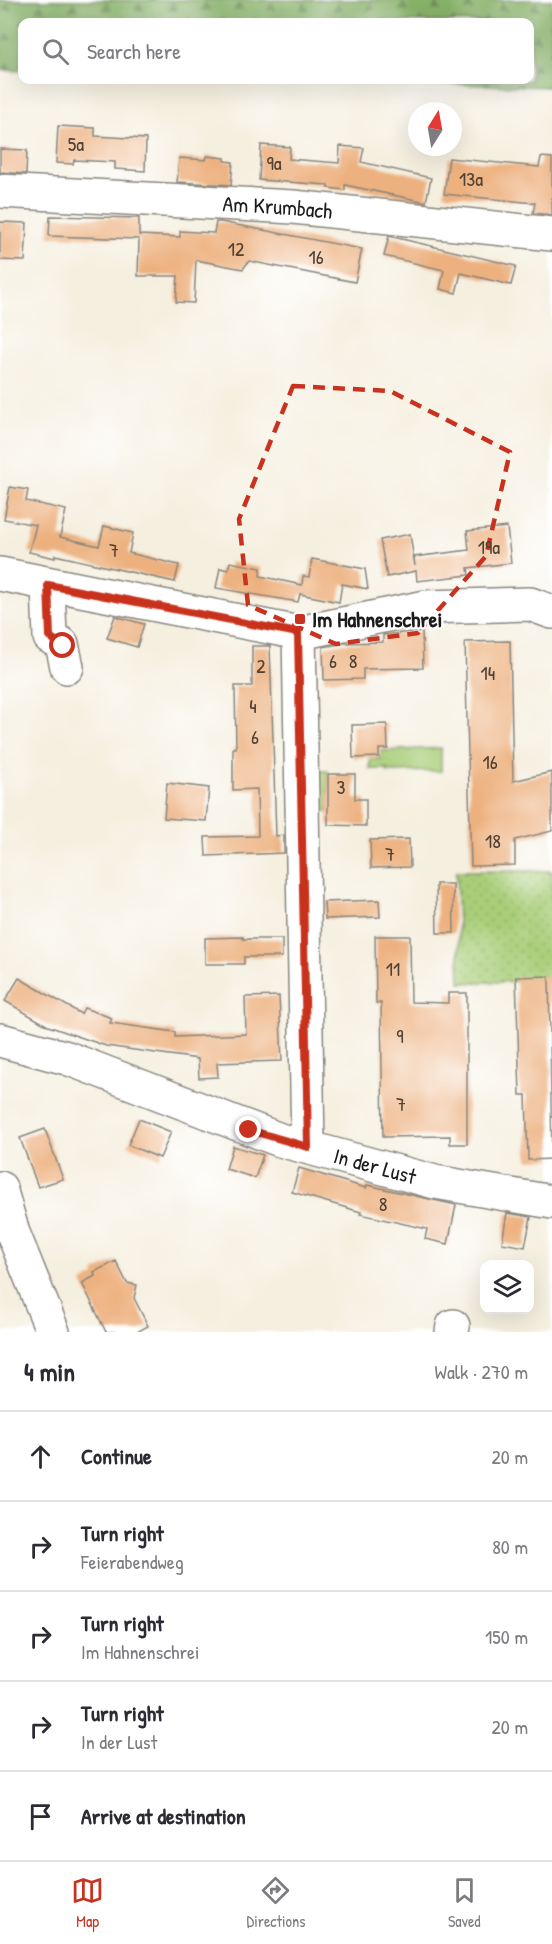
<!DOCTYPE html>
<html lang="en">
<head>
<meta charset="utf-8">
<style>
	body { margin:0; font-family:"Patrick Hand",sans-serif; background:#f2f2f3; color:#2b2b33 }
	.controls { position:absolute; right:18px; bottom:18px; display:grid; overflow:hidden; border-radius:12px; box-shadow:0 6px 24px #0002 }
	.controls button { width:54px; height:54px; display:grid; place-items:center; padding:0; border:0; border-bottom:2px solid #e1e1e2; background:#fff; color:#2b2b33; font:30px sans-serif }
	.compass { position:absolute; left:408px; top:102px; width:54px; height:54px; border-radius:50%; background:#fff; box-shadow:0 6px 24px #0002; rotate:11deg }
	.stop { position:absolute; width:18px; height:18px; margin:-14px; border:4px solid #c8321e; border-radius:50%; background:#fff }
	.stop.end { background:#c8321e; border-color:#fff; box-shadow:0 2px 6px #0008 }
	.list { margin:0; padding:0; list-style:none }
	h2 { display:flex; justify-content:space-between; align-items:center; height:78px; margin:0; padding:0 24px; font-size:26px }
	h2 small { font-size:20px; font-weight:400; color:#7c7c81 }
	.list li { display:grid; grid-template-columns:39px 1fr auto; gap:18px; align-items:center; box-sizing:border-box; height:90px; padding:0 24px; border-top:2px solid #e1e1e2 }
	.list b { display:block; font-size:22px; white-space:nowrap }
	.list p { margin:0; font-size:20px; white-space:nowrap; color:#7c7c81 }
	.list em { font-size:20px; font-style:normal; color:#7c7c81 }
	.icon { flex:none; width:33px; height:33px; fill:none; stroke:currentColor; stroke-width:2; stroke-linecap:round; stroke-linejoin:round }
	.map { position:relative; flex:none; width:552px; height:1332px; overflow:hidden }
	.search { position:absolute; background:#fff; box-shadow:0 6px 24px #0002; left:18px; right:18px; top:18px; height:66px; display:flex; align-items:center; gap:15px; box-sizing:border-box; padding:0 21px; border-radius:12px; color:#7c7c81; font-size:22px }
	.sheet { height:528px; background:#fff }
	nav { display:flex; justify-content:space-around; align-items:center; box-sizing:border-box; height:84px; border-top:2px solid #e1e1e2; background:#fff; font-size:16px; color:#7c7c81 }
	nav a { display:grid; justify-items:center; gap:3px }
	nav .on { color:#c8321e }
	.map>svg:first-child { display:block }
	.grass { fill:#a9ce78; stroke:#62754a; stroke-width:1.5 }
	.forest { fill:url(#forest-firs); stroke:#516642; stroke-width:1.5 }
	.park { fill:url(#park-dots); stroke:#62754a; stroke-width:1.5 }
	.building { fill:#edb17f }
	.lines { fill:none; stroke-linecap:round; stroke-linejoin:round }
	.minor-casing { stroke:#88867e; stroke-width:36 }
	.major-casing { stroke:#88867e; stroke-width:36 }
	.minor { stroke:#fff; stroke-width:33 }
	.major { stroke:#fff; stroke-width:33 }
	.route { stroke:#c8321e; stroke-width:8 }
	.marked { fill:none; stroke:#c8321e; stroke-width:4.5; stroke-dasharray:12 8; stroke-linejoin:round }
	.poi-dot { fill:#c8321e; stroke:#fff; stroke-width:2 }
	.labels { text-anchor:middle; stroke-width:4.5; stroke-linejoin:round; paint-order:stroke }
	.number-label { font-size:20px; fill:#504135 }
	.street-label { font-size:22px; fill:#1c1c1c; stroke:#fff }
	.poi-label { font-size:22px; font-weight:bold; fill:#1c1c1c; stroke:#fff; text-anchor:start }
</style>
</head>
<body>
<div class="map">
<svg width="552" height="1332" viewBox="0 0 552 1332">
	<defs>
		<pattern id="forest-firs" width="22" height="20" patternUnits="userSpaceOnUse" patternTransform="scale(1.5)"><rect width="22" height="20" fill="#86b168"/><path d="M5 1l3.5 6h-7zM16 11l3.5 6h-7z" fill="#6d8f55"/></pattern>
		<pattern id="park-dots" width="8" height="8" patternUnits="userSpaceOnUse" patternTransform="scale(1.5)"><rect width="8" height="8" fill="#a9ce78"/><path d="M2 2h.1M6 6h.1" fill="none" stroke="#91b067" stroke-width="1.8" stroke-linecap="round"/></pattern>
	</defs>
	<rect width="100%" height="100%" fill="#fff"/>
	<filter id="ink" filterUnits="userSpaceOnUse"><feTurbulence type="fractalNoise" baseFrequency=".0167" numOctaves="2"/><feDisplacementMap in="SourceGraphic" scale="12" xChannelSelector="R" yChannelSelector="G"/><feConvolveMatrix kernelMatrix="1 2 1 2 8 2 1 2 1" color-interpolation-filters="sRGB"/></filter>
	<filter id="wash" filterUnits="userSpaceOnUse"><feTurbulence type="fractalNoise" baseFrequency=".008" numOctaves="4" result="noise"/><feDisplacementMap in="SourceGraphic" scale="24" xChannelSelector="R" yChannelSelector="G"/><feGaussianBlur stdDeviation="1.35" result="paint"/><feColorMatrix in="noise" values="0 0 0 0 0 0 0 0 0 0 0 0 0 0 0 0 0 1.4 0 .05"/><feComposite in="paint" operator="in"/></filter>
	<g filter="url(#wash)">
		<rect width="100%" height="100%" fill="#f5efdf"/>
		<g class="grass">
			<path d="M441,748V771L388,772L387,769H370V759H381V751Z"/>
			<path d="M310,771H328V811H311Z"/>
		</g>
		<path class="forest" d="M0,0H552V87L299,80H530V22H22V71L0,70Z"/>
		<path class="park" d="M456,871H552V980L460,983Z"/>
		<g id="blocks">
			<g class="building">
				<path d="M58,126L95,128V136L146,139L145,171L115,169V162L74,160L73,164L56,163Z"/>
				<path d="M261,145L290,147L289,159L339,163L340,146L364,148L361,162L431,178L426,202L345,185V190L328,188V185L259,180Z"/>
				<path d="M0,149L27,150L26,174L0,172Z"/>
				<path d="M207,156L225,158V161L233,162L231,185L177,182L179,158L206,160Z"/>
				<path d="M541,157L552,158V215L533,213L535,203L444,194L449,158L539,167Z"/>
				<path d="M50,216L139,218V235L180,237V231L214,233L216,222H221L362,249L355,282L249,261L243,269L196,260L194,303L176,302L178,276H138L139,239L49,236Z"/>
				<path d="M0,222L27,223L25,261L0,260Z"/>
				<path d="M389,236L516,266L511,285L461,273L456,293L440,289L444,270L384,256Z"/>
				<path d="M10,487L28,490L26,501L66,510L60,537L99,546L104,526L133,533L129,553L179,565L175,582L55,555V558L29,552L36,525L4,519Z"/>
				<path d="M507,527L511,563L468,568L469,575L417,581L416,571L387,577L380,540L410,534L415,566L414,557L469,550L467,531Z"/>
				<path d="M312,559L365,569L368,589L342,584L339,602L300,594L298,602L216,588L220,568L228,570L230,562L261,568L260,576L302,585L303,576L309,577Z"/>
				<path d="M115,616L144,624L137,647L107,638Z"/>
				<path d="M422,631L423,668L363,669V679L324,680L323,647L345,643L383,642V635Z"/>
				<path d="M510,641L513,781L552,772V831L515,840V865L471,866L465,642Z"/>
				<path d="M252,646H270L276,836L284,835V853L206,856L205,837L258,836L257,789L233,790V748H236L235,686H252Z"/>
				<path d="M387,724L388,749H379V757L353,758L352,725Z"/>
				<path d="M328,774H355V799H366V826L328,825Z"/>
				<path d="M167,783L209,788L206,821L164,818Z"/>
				<path d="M409,839L410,867L371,868L370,840Z"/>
				<path d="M436,884H453L454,933H437Z"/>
				<path d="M379,900L380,917L325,919L324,902Z"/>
				<path d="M375,936H410L411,1002L448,1003V993H467V1144H450V1136L383,1137L381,1003H376Z"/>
				<path d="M243,937V939H282V957H244V964H205V938Z"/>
				<path d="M549,976L552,1159L528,1160L526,1095H520L516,977Z"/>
				<path d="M19,978L81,1014L84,1008L112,1018L110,1023L175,1032V1037L246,1034L245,997L279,996L282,1061L217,1063L218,1077L199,1078L198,1059L106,1046L48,1026L5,1001Z"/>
				<path d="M139,1119L171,1132L160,1158L128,1145Z"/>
				<path d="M45,1129L63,1179L38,1187L20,1138Z"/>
				<path d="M233,1146L263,1155L255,1178L226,1169Z"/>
				<path d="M299,1168L366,1188L367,1185L456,1205L448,1244L425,1239L427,1229L360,1214L361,1212L292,1192Z"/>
				<path d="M507,1213L531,1217L525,1247L502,1243Z"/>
				<path d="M116,1261L127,1283L137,1285L134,1298L148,1326L137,1332H106L82,1283L95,1276L94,1272Z"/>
			</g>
		</g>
	</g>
	<g filter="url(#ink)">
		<use href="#blocks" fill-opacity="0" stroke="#88867e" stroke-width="1.5"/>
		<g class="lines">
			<g class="minor-casing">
				<g id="minor">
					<path id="s1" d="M0,191L293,207L552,234"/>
					<path d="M0,574L299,633L426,607L530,604L552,612"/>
					<path d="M48,585L50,637L62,644L67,667"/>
					<path d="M299,633L308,1147"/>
					<path id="s2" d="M0,1040L67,1058L280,1140L435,1182L552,1202"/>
					<path d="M452,1332L453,1326"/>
				</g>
			</g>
			<g class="major-casing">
				<path id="major" d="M0,1188L13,1233L53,1332"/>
			</g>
			<use href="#minor" class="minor"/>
			<use href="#major" class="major"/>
		</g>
	</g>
	<g class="lines" filter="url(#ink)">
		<path class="route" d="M63,646L50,637L48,585L298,633L308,1147L249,1130"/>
	</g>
	<path class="marked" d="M293,386L390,391L510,452L486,556L418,633L336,644L248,605L239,519Z"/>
	<rect class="poi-dot" x="294" y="613" width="12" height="12" rx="3"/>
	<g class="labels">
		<g class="number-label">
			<text x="76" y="151">5a</text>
			<text x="274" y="170">9a</text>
			<text x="471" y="186">13a</text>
			<text x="236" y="256">12</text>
			<text x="316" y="264">16</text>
			<text x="489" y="554">19a</text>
			<text x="114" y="557">7</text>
			<text x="333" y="668">6</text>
			<text x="353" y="668">8</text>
			<text x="261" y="673">2</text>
			<text x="488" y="680">14</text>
			<text x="253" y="713">4</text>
			<text x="255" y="744">6</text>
			<text x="490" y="769">16</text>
			<text x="341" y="794">3</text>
			<text x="493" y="848">18</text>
			<text x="390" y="861">7</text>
			<text x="393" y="976">11</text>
			<text x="400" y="1043">9</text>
			<text x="401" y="1111">7</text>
			<text x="383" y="1211">8</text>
		</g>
		<g class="street-label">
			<text dy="8" stroke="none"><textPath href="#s1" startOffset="278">Am Krumbach</textPath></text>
			<text dy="8" stroke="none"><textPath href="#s2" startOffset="396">In der Lust</textPath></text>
		</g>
		<g class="poi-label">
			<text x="312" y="627">Im Hahnenschrei</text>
		</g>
	</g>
</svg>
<div class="controls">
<button><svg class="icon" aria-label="layers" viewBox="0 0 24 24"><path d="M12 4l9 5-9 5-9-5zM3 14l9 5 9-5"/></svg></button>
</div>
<svg class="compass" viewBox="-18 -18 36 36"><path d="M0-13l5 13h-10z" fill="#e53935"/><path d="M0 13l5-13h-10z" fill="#7c7c81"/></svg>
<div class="stop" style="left:63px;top:646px"></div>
<div class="stop end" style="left:249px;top:1130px"></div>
<div class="search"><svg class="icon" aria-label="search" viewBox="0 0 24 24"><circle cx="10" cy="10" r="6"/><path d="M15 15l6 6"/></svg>Search here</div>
</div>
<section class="sheet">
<h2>4 min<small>Walk · 270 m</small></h2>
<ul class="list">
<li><svg class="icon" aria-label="ahead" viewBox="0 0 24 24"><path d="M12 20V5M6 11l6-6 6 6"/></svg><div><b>Continue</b></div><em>20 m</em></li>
<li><svg class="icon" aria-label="right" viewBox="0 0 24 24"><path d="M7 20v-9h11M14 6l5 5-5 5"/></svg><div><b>Turn right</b><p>Feierabendweg</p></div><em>80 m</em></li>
<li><svg class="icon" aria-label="right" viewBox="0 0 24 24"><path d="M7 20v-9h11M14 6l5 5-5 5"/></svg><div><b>Turn right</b><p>Im Hahnenschrei</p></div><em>150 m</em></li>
<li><svg class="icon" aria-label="right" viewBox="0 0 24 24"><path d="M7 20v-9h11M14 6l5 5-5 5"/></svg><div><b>Turn right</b><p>In der Lust</p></div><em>20 m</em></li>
<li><svg class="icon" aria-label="arrive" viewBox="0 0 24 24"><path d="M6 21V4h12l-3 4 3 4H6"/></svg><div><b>Arrive at destination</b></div></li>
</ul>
</section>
<nav>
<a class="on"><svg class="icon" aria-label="map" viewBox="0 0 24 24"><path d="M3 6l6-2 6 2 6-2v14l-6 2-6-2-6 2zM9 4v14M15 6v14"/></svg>Map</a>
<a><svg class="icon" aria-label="directions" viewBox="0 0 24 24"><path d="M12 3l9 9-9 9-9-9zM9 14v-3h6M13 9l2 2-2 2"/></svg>Directions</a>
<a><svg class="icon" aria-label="saved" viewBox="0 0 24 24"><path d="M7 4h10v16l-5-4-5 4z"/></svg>Saved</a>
</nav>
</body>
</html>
